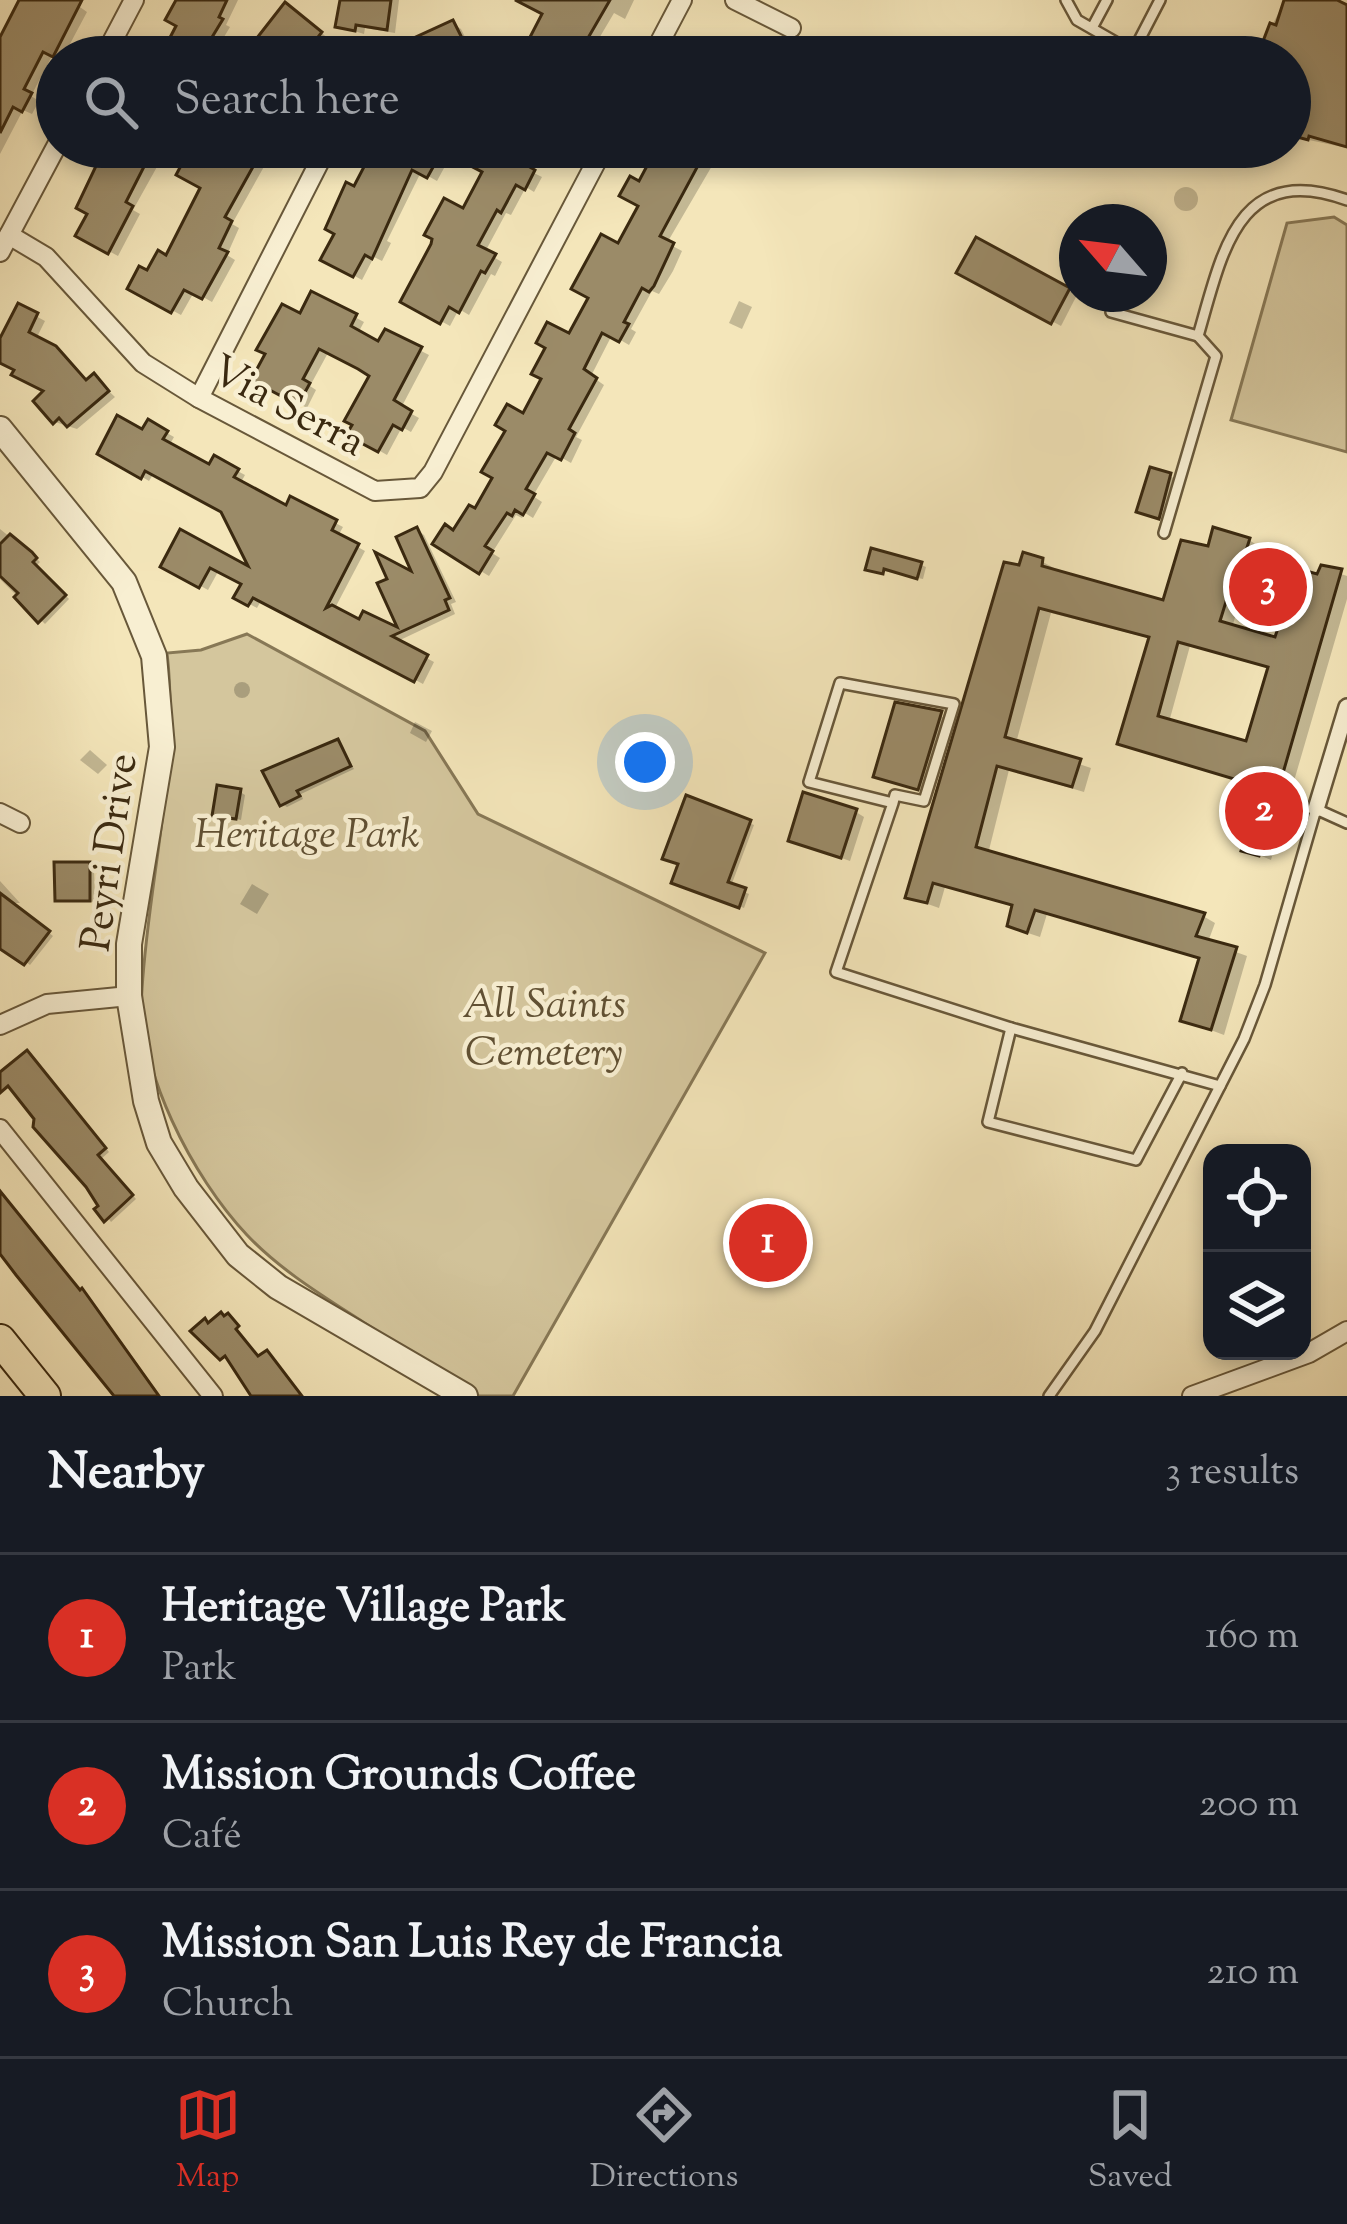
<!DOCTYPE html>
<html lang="en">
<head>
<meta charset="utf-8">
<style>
	body { margin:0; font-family:"Sorts Mill Goudy",serif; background:#20242c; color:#f1f3f6 }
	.controls { position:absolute; right:36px; bottom:36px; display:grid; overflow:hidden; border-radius:24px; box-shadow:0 6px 18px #0003 }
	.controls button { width:108px; height:108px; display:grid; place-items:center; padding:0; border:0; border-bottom:3px solid #363941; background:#171b24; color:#f1f3f6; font:60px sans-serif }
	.compass { position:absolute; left:1059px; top:204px; width:108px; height:108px; border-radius:50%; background:#171b24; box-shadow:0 6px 18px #0003; rotate:298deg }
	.you { position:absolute; left:645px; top:762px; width:42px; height:42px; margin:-30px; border:9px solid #fff; border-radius:50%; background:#1a73e8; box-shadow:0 0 0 18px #1a73e833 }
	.badge { display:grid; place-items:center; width:78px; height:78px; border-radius:50%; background:#d93025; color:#fff; font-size:39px; font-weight:700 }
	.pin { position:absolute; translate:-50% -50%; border:6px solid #fff; box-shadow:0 3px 12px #0006 }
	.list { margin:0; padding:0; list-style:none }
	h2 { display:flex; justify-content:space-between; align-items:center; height:156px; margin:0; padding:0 48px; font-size:51px }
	h2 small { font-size:39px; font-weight:400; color:#9ea1a6 }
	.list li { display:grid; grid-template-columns:78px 1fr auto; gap:36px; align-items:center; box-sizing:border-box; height:168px; padding:0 48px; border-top:3px solid #363941 }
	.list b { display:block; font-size:45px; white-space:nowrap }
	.list p { margin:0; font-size:39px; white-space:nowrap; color:#9ea1a6 }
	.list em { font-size:39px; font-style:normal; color:#9ea1a6 }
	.icon { flex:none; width:66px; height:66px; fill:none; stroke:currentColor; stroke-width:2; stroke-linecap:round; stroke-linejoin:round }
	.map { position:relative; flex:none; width:1347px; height:1396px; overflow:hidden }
	.search { position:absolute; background:#171b24; box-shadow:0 6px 18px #0003; left:36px; right:36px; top:36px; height:132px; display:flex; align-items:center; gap:30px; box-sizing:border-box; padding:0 42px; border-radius:66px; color:#9ea1a6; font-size:45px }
	.sheet { height:660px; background:#171b24 }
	nav { display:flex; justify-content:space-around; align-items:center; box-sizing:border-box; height:168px; border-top:3px solid #363941; background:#171b24; font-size:33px; color:#9ea1a6 }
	nav a { display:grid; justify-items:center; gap:6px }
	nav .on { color:#d93025 }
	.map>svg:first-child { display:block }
	.green { fill:#d4c69d; stroke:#877856; stroke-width:3 }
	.shadow { fill:#0003; fill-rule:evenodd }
	.building { fill:#9b8b68; stroke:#3a2910; stroke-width:3; fill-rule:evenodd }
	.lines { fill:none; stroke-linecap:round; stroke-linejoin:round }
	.service-casing { stroke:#68583a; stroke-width:14 }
	.pedestrian-casing { stroke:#68583a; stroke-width:20 }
	.minor-casing { stroke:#68583a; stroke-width:22 }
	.tertiary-casing { stroke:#68583a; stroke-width:28 }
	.primary-casing { stroke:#3a2910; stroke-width:34 }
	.service { stroke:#f8efd2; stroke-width:9 }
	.pedestrian { stroke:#f8efd2; stroke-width:15 }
	.minor { stroke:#f8efd2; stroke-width:18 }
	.tertiary { stroke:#f8efd2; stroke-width:24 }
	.primary { stroke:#f4e6ba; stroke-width:30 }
	.labels { text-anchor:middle; stroke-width:9; stroke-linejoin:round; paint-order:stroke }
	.street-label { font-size:42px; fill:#3a2910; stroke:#f8efd2 }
	.park-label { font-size:42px; font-style:italic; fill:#605033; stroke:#f8efd2 }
</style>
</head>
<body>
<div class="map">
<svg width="1347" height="1396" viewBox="0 0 1347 1396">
	<rect width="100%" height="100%" fill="#f4e6ba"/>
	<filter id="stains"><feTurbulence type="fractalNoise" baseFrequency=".00167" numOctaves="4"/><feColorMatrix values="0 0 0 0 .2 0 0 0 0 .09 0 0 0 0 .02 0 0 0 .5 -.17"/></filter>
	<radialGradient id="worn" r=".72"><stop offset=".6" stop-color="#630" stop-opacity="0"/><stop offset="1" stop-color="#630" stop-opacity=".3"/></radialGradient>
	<g class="green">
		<path d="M1334,217L1347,225V452L1231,420L1287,223Z"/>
		<path d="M247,634L425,731L478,814L765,953L513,1396H479C439,1373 402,1347 363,1322C323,1296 280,1270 247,1235C193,1178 136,1069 142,989C149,876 180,767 167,653L201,650Z"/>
	</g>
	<g class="shadow">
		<path d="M23,0H70L87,12L63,57L53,54L31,96L39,101L32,114L23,110L0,154V44Z"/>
		<path d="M179,0H238L226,25L230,27L212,57H163L180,25Z"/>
		<path d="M343,0H399L395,33L365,28L364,34L338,26Z"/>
		<path d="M519,0H634L625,19L614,13L588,57H533L546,14Z"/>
		<path d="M1285,0H1331L1347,8V148L1290,136V57H1256Z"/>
		<path d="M294,11L329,39L316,56L305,50L304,57H275Z"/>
		<path d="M453,24L461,29L471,49L465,52L467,57H416Z"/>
		<path d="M726,44L751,57H720Z"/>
		<path d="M107,147H168L133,210L140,214L118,256L79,235L90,213Z"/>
		<path d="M216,147H275L232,224L239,228L227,255L235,260L212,302L194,292L181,315L131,288L167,259L203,187Z"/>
		<path d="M392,147H540L528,170L542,177L534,192L526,187L511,215L506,213L485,252L502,262L495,276L491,274L469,315L459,309L450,326L404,301L464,212L486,171L460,158L458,161L450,157L437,181L421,172L387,241L391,243L382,261L374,257L362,280L324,259L355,190L379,169Z"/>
		<path d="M663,147H723L667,243L682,251L673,271L659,294L652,291L631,329L636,332L629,345L612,335L591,376L604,385L576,437L582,440L571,463L557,455L533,496L542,502L533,518L525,513L522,518L516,515L492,553L500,558L489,576L436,544L454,534L476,512L641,205L640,185Z"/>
		<circle cx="1186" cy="199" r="12"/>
		<path d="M977,241L1077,295L1061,326L960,272Z"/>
		<path d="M313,295L364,322L358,333L379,345L386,333L429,355L401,408L419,418L411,432L402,427L387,455L350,434L373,375L329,351L310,386L316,390L307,408L255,379L302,317Z"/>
		<path d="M739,301L752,307L742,329L729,323Z"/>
		<path d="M19,307L45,321L36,339L65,354L89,382L94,377L115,397L77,429L55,422L48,391L0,360V345Z"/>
		<path d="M149,423L174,437L169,446L210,468L215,459L245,475L240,484L287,509L291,500L343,527L338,536L365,551L334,610L361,623L365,615L403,633L381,585L417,578V530L424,535L456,602L451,604L455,614L396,642L434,662L423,684L262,599L257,608L237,597L244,583L219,570L208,590L164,566L181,533L255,573L224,510L154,473L149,481L101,453L144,433Z"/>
		<path d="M1170,476L1175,479L1164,520L1145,514Z"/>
		<path d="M0,529L37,559L40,562L36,566L69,599L45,624L0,579Z"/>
		<path d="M1249,540L1260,547L1256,560L1318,578L1323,568L1347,576V599L1271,860L1245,849L1263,789L1121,742L1152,639L1051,613L1016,743L1091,768L1084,792L1009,770L988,854L1203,916L1215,923L1208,942L1247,956L1224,1035L1184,1020L1202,959L1047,914L1040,937L1022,931L1015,907L945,887L939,908L908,897L1021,569L1041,561L1054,568L1053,572L1165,603L1210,550ZM1241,596L1288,609L1277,641L1232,628ZM1190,646L1271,669L1248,745L1169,722Z"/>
		<path d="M921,565L926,567L923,579L868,568Z"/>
		<circle cx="242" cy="690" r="8"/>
		<path d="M897,706L950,719L927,793L876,776Z"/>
		<path d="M415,722L432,731L426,742L410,733Z"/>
		<path d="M338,742L354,769L301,794L303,799L287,807L282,804Z"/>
		<path d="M90,750L107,765L98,774L80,760Z"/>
		<path d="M240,792L245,795L241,820L215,814Z"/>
		<path d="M856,812L864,817L850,861L791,840Z"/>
		<path d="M749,823L754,825L731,886L749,894L744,908L680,884Z"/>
		<path d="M89,865L94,868L95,902L58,899Z"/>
		<path d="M0,881L20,903H10L53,936L30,965L0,942Z"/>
		<path d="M252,884L269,894L257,914L240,904Z"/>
		<path d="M27,1054L109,1152L101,1159L136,1199L111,1222L37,1118L0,1075V1071Z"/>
		<path d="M0,1189L64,1271L87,1295L161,1396H116L0,1251Z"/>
	</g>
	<g class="building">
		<path d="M19,0H82L53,57L43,52L24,89L32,93L22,112L13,107L0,133V37Z"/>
		<path d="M176,0H227L219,17L223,19L200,57H179L164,49L176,26L165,20Z"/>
		<path d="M340,0H391L387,30L356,25L355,31L335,27Z"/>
		<path d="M515,0H610L577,57H529L535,46L528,41L542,14Z"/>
		<path d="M1284,0H1337L1347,5V147L1309,136L1308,140L1290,135V57H1257L1270,23L1276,25Z"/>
		<path d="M285,2L322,32L305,54L295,46L287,57H270L253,43Z"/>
		<path d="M453,20L465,44L458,47L463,57H413L405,42Z"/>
		<path d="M105,147H154L126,202L133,206L108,254L75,236L87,214L76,208Z"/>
		<path d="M191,147H264L225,217L232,221L219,248L228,252L202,299L184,290L171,313L127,289L139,266L147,270L158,250L166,255L200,188L176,175Z"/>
		<path d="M390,147H529L521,162L535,170L525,190L516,185L501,213L497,210L478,245L496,254L485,273L481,271L459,313L449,307L440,324L400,302L431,244L432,239L424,235L444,198L463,208L482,172L442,151L427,178L412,170L372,259L365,255L353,277L320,260L334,234L325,229L346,182L354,186L368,159L378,165Z"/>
		<path d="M657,147H708L660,236L674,243L654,286L649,292L642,288L624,322L629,324L619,342L602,333L584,369L597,378L569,429L575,433L561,460L547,453L526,489L535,494L523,515L515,510L512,516L507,513L485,546L493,551L479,574L432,544L445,524L453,530L469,505L475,508L492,478L481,472L505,431L495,425L507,404L523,413L541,379L531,374L545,348L536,343L547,322L569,333L588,298L571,289L601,234L618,243L638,206L619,196L630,176L639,181Z"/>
		<path d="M976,237L1070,288L1051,324L956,273Z"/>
		<path d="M311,291L357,314L351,326L378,341L385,329L422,347L394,400L412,411L402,430L393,425L378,452L346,435L352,425L344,421L369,376L358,369L319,349L303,379L310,383L298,405L251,380L265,354L256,350L282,304L300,313Z"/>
		<path d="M18,303L38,313L29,332L56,346L86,380L94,373L109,391L67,427L59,418L53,424L33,401L43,391L11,375L14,370L0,363V338Z"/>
		<path d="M117,415L142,429L148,419L168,431L163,439L209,464L214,455L239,469L234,477L286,505L290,496L337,520L332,530L359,544L326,608L332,605L359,619L363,611L397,627L377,583L387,579L375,552L411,571L396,537L417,527L450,598L445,600L449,610L392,636L428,655L414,682L253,598L248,606L233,598L241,584L210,568L199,588L160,567L180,529L248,566L221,512L145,471L141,479L97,454Z"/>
		<path d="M1150,467L1171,473L1159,519L1136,512Z"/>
		<path d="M1213,527L1250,538L1245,554L1317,574L1321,565L1342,569L1259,856L1241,851L1261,787L1117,744L1149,637L1039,608L1005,737L1081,759L1072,787L997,766L976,847L1205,913L1196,936L1237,947L1211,1030L1180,1021L1199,958L1035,910L1027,933L1007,926L1012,905L933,883L927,903L905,898L1004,562L1019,565L1023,552L1043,558L1042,566L1163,600L1181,540L1208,546ZM1229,592L1285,607L1275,637L1220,621ZM1178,642L1268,667L1246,741L1158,716Z"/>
		<path d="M10,534L32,552L37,558L33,562L66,595L38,623L14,597L18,593L0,576V544Z"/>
		<path d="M871,548L922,562L917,579L884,569L883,574L865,570Z"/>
		<path d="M895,702L942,711L918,790L873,777Z"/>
		<path d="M338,739L351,766L297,791L300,796L280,806L262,771Z"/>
		<path d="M217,785L241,789L236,819L212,816Z"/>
		<path d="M803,792L857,809L841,858L788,841Z"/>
		<path d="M686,795L751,820L728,882L746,888L739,908L671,883L678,864L662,859Z"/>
		<path d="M54,862H90V901H55Z"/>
		<path d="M0,893L50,931L24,965L0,949Z"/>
		<path d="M27,1050L106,1148L98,1155L133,1195L104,1222L94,1209L98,1206L86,1187L33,1127L34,1119L8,1086L0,1093V1072Z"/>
		<path d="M0,1191L80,1290L82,1288L159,1396H114L16,1275L0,1254Z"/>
		<path d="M221,1312L224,1316L228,1313L239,1326L236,1329L258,1356L267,1350L302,1396H251L225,1356L220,1360L190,1331L205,1318L208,1323Z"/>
	</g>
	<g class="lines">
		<g class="service-casing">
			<g id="service">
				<path d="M1066,0L1077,20L1133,52L1160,0"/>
				<path d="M1092,28L1107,0"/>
				<path d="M1111,312L1198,336"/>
				<path d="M1164,533L1216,356L1198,336C1222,254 1237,160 1347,200"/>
				<path d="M893,803L895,795L924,801L954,704L840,683L809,782L893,803L836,972L1011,1028"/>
				<path d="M1182,1073L1136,1160L988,1122L1011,1028L1220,1086"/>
				<path d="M1049,1396L1095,1331L1244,1039L1265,985L1316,809L1347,823"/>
			</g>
		</g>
		<g class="pedestrian-casing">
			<path id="pedestrian" d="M1316,809L1347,707"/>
		</g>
		<g class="minor-casing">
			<g id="minor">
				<path d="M735,0L791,28"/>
				<path d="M104,57L134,0"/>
				<path d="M652,57L682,0"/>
				<path d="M9,235L46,257L143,363L199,398L375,491L420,488L433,472L604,147"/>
				<path d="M0,252L57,145"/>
				<path d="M199,398L327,147"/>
				<path d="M0,813L20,823"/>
				<path d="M0,1025L47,1004L129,996"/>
				<path d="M0,1129L213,1396"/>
				<path d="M1192,1396L1309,1353L1347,1331"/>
			</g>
		</g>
		<g class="tertiary-casing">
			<path id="tertiary" d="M0,429L124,582L154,656L162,747L129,944V996L146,1101L159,1143L186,1188L238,1255L278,1287L465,1396"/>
		</g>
		<g class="primary-casing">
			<path id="primary" d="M0,1340L45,1396"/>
		</g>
		<use href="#service" class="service"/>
		<use href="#pedestrian" class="pedestrian"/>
		<use href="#minor" class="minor"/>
		<use href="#tertiary" class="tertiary"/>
		<use href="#primary" class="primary"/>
	</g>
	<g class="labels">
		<g class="street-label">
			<text transform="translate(289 404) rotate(28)" y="15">Via Serra</text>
			<text transform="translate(107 852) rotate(-82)" y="15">Peyri Drive</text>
		</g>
		<g class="park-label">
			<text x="307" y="847">Heritage Park</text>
			<text x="544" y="1017">All Saints<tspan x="544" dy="48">Cemetery</tspan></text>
		</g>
	</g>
	<rect width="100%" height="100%" filter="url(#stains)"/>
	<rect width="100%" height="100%" fill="url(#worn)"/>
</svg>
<div class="controls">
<button><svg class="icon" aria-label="locate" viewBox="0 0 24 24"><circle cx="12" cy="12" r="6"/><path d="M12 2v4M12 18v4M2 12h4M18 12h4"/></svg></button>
<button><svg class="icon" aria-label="layers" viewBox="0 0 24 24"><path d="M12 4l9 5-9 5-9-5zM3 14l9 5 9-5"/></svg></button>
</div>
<svg class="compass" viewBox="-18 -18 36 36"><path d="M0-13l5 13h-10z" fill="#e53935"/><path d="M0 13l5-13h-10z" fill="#9ea1a6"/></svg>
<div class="you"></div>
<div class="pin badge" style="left:768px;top:1243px">1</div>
<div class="pin badge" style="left:1264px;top:811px">2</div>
<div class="pin badge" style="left:1268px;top:587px">3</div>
<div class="search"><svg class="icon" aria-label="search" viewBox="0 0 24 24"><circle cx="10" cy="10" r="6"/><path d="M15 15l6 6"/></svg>Search here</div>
</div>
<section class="sheet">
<h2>Nearby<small>3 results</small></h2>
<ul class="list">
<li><span class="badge">1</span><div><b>Heritage Village Park</b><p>Park</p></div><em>160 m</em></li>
<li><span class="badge">2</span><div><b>Mission Grounds Coffee</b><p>Café</p></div><em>200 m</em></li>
<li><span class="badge">3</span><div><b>Mission San Luis Rey de Francia</b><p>Church</p></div><em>210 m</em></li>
</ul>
</section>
<nav>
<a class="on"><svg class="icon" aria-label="map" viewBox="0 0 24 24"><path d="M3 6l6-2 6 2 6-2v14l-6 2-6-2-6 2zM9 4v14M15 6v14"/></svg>Map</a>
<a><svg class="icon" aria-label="directions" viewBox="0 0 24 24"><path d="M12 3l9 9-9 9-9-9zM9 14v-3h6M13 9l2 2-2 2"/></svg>Directions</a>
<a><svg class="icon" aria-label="saved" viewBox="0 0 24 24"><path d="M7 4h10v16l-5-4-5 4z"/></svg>Saved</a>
</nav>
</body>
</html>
